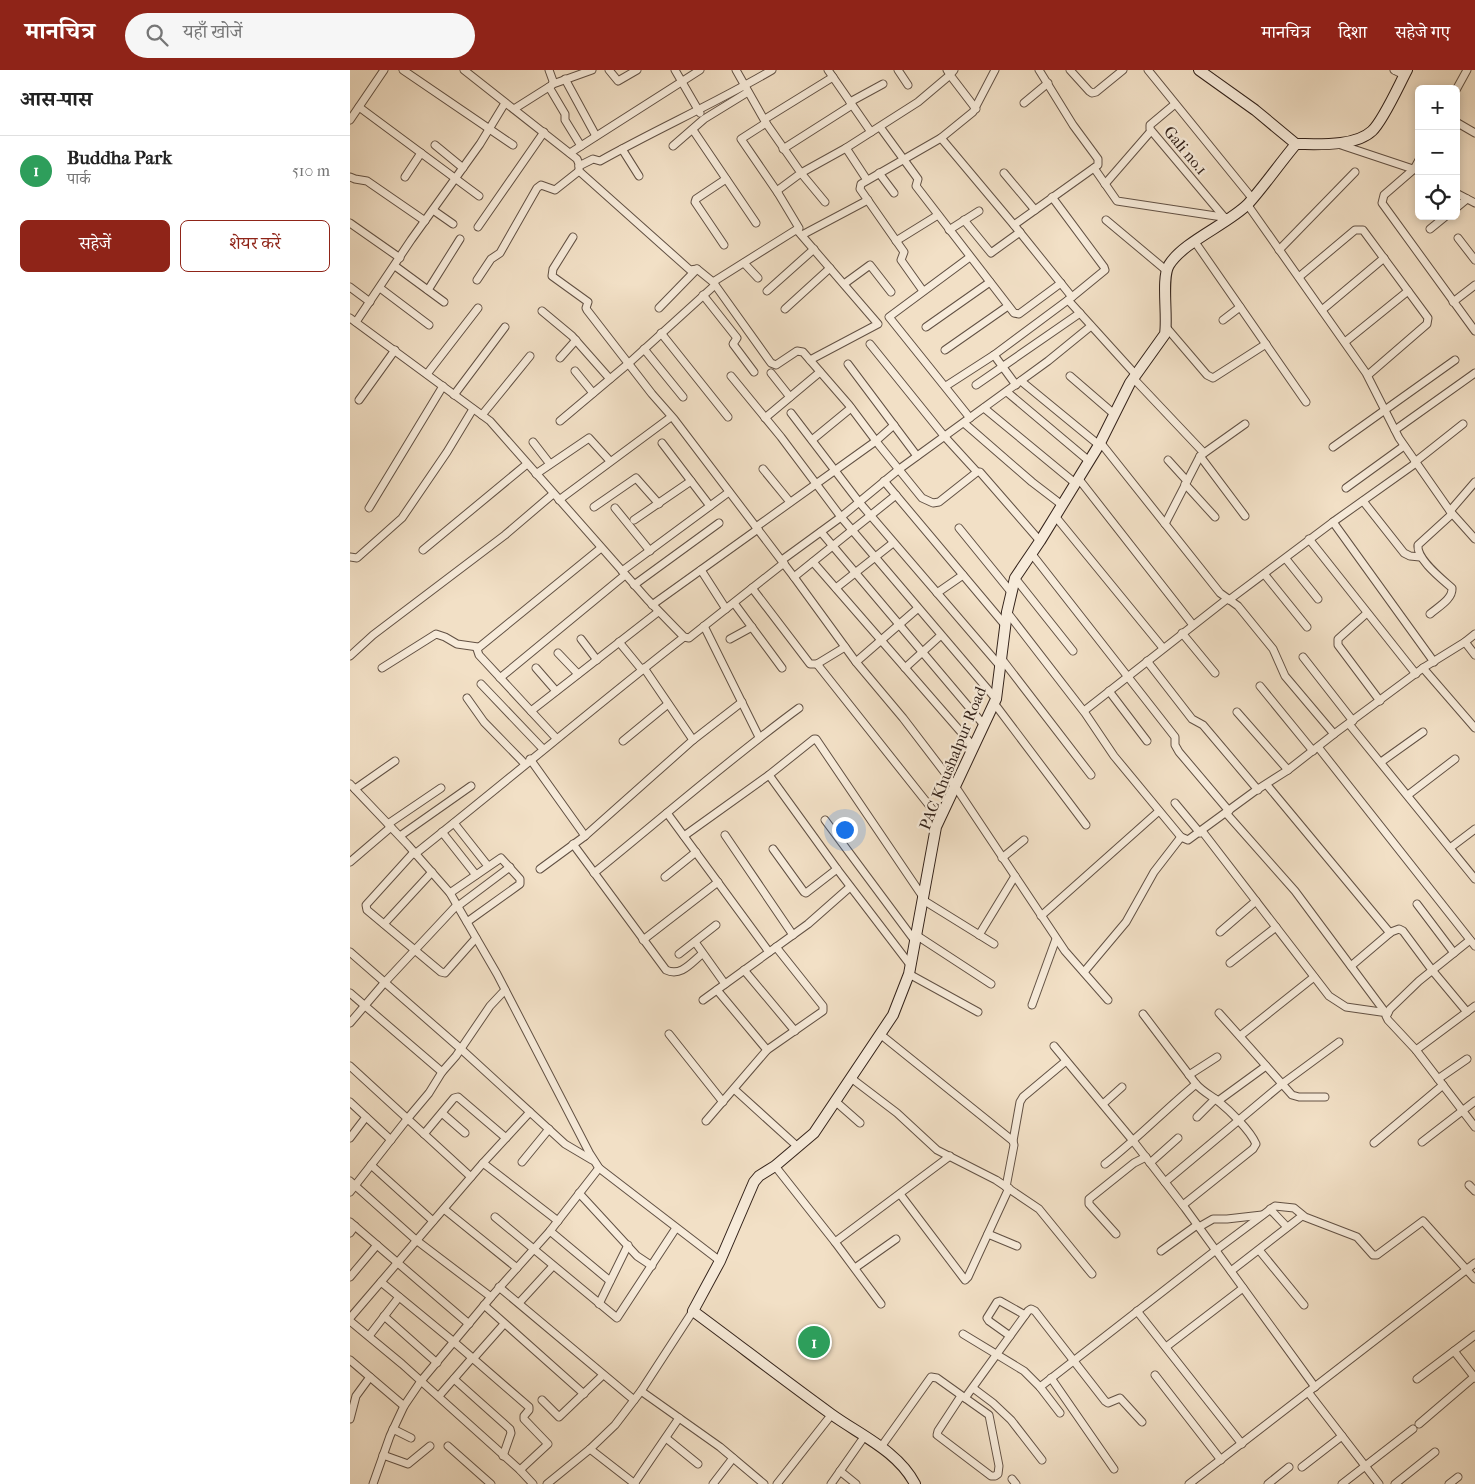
<!DOCTYPE html>
<html lang="hi">
<head>
<meta charset="utf-8">
<style>
	body { margin:0; font-family:"IM FELL French Canon","Noto Serif Devanagari",serif; background:#f6f6f6; color:#222 }
	.controls { position:absolute; right:15px; top:15px; display:grid; overflow:hidden; border-radius:8px; box-shadow:0 2px 8px #0003 }
	.controls button { width:45px; height:45px; display:grid; place-items:center; padding:0; border:0; border-bottom:1px solid #e0e0e0; background:#fff; color:#222; font:25px sans-serif }
	.you { position:absolute; left:494px; top:759px; width:18px; height:18px; margin:-12px; border:4px solid #fff; border-radius:50%; background:#1a73e8; box-shadow:0 0 0 8px #1a73e833 }
	.badge { display:grid; place-items:center; width:32px; height:32px; border-radius:50%; background:#8f2418; color:#fff; font-size:16px; font-weight:700 }
	.pin { position:absolute; translate:-50% -50%; border:2px solid #fff; box-shadow:0 1px 5px #0006 }
	.list { margin:0; padding:0; list-style:none }
	h2 { display:flex; justify-content:space-between; align-items:center; height:65px; margin:0; padding:0 20px; font-size:21px }
	h2 small { font-size:16px; font-weight:400; color:#767676 }
	.list li { display:grid; grid-template-columns:32px 1fr auto; gap:15px; align-items:center; box-sizing:border-box; height:70px; padding:0 20px; border-top:1px solid #e0e0e0 }
	.list b { display:block; font-size:19px; white-space:nowrap }
	.list p { margin:0; font-size:16px; white-space:nowrap; color:#767676 }
	.list em { font-size:16px; font-style:normal; color:#767676 }
	.actions { display:flex; gap:10px; padding:15px 20px }
	.actions a { flex:1; padding:11px 0; border:1px solid #8f2418; border-radius:8px; text-align:center; font-size:18px; color:#8f2418 }
	.actions .main { background:#8f2418; color:#fff }
	.icon { flex:none; width:28px; height:28px; fill:none; stroke:currentColor; stroke-width:2; stroke-linecap:round; stroke-linejoin:round }
	.map { position:relative; flex:none; width:1125px; height:1414px; overflow:hidden }
	header { display:flex; align-items:center; gap:30px; box-sizing:border-box; height:70px; padding:0 25px; background:#8f2418; color:#fff }
	header strong { font-size:24px }
	nav { display:flex; gap:28px; margin-inline-start:auto; font-size:18px }
	.search { width:350px; height:45px; background:#f6f6f6; display:flex; align-items:center; gap:12px; box-sizing:border-box; padding:0 18px; border-radius:28px; color:#767676; font-size:19px }
	main { display:flex }
	aside { flex:1; background:#fff }
	.map>svg:first-child { display:block }
	.lines { fill:none; stroke-linecap:round; stroke-linejoin:round }
	.street-casing { stroke:#625144; stroke-width:9 }
	.secondary-casing { stroke:#322119; stroke-width:12 }
	.street { stroke:#f7ebda; stroke-width:7 }
	.secondary { stroke:#f7ebda; stroke-width:10 }
	.labels { text-anchor:middle; stroke-width:4.5; stroke-linejoin:round; paint-order:stroke }
	.street-label { font-size:16px; fill:#322119; stroke:#f7ebda }
</style>
</head>
<body>
<header>
<strong>मानचित्र</strong>
<div class="search"><svg class="icon" aria-label="search" viewBox="0 0 24 24"><circle cx="10" cy="10" r="6"/><path d="M15 15l6 6"/></svg>यहाँ खोजें</div>
<nav><a>मानचित्र</a><a>दिशा</a><a>सहेजे गए</a></nav>
</header>
<main>
<aside>
<h2>आस-पास<small></small></h2>
<ul class="list">
<li><span class="badge" style="background:#2e9e5b">1</span><div><b>Buddha Park</b><p>पार्क</p></div><em>510 m</em></li>
</ul>
<div class="actions"><a class="main">सहेजें</a><a>शेयर करें</a></div>
</aside>
<div class="map">
<svg width="1125" height="1414" viewBox="0 0 1125 1414">
	<rect width="100%" height="100%" fill="#f2e0c6"/>
	<filter id="stains"><feTurbulence type="fractalNoise" baseFrequency=".004" numOctaves="4"/><feColorMatrix values="0 0 0 0 .2 0 0 0 0 .09 0 0 0 0 .02 0 0 0 .5 -.17"/></filter>
	<radialGradient id="worn" r=".72"><stop offset=".6" stop-color="#630" stop-opacity="0"/><stop offset="1" stop-color="#630" stop-opacity=".3"/></radialGradient>
	<g class="lines">
		<g class="street-casing">
			<g id="street">
				<path d="M53,0L163,75"/>
				<path d="M114,0L227,89L229,94V101L340,200L347,199L363,212L421,293L426,295L447,281L453,282L499,335L529,375L572,428L583,433L589,432L627,402H630L690,471"/>
				<path d="M259,0L268,11L287,0"/>
				<path d="M325,0L350,43"/>
				<path d="M478,0L521,62"/>
				<path d="M548,0L558,15"/>
				<path d="M604,0L600,5L626,39"/>
				<path d="M720,0L739,21L742,23L746,22L773,0"/>
				<path d="M798,0L902,128"/>
				<path d="M1044,0L1054,5"/>
				<path d="M215,9L246,66"/>
				<path d="M203,14L242,0"/>
				<path d="M199,17L215,44V50L231,76"/>
				<path d="M1106,20L1117,0"/>
				<path d="M500,32L533,14"/>
				<path d="M674,33L698,13"/>
				<path d="M825,34L800,55V59L874,147"/>
				<path d="M9,37L129,126"/>
				<path d="M164,39L202,15L203,11L199,0"/>
				<path d="M415,49L483,7"/>
				<path d="M0,50L34,0"/>
				<path d="M1106,52L1125,63"/>
				<path d="M416,53L391,69L428,123"/>
				<path d="M530,57L568,109L566,116L664,243L669,244L711,213"/>
				<path d="M343,60L406,153"/>
				<path d="M591,68L664,155L722,227"/>
				<path d="M988,74L1069,101"/>
				<path d="M85,75L113,98"/>
				<path d="M323,76L354,49L398,22"/>
				<path d="M496,78L517,110"/>
				<path d="M272,79L289,106"/>
				<path d="M433,79L502,35"/>
				<path d="M220,83L350,0"/>
				<path d="M1069,90L1064,99L1034,125L1032,133L1125,261"/>
				<path d="M229,96L243,89L250,91C307,59 366,33 422,0"/>
				<path d="M744,98L767,131L879,148"/>
				<path d="M529,103L544,123"/>
				<path d="M654,103L685,140"/>
				<path d="M0,107L5,109L17,111L75,151"/>
				<path d="M55,107L71,83"/>
				<path d="M755,114L801,61"/>
				<path d="M1106,123L1125,133"/>
				<path d="M475,132L451,103L496,78L568,32L600,5L597,0"/>
				<path d="M897,134L1016,303L1049,368L1100,441L1125,469"/>
				<path d="M1106,138L1117,129"/>
				<path d="M83,140L103,154"/>
				<path d="M614,150L641,183L670,162"/>
				<path d="M756,150L817,201"/>
				<path d="M0,153L50,188"/>
				<path d="M664,155L748,95V89L723,55L689,0"/>
				<path d="M128,157L194,62"/>
				<path d="M1080,159L1096,146"/>
				<path d="M447,160L528,254L460,290"/>
				<path d="M599,160L629,141"/>
				<path d="M452,165L518,130"/>
				<path d="M223,167L203,199L202,206L238,232L236,238L237,240L302,324L324,349L444,507L506,592L553,648L605,716L715,881L758,930"/>
				<path d="M1108,168L1125,190"/>
				<path d="M546,171L588,145"/>
				<path d="M845,172L956,332"/>
				<path d="M374,175L345,132L346,129L376,109"/>
				<path d="M929,180L1005,102"/>
				<path d="M620,187L539,247L620,348"/>
				<path d="M394,193L408,208"/>
				<path d="M45,196L94,232"/>
				<path d="M949,207L1005,160H1013L1078,248L1077,254L1018,305"/>
				<path d="M127,210L141,189L150,183L187,118L191,115L205,120L229,101"/>
				<path d="M363,212L449,158L428,123V120L451,103L416,53L386,0"/>
				<path d="M494,214L520,195L541,222"/>
				<path d="M0,217L20,232"/>
				<path d="M30,218L79,255"/>
				<path d="M78,220L110,169"/>
				<path d="M417,221L464,179"/>
				<path d="M573,221L551,190L554,182L510,119L511,114L591,68L623,42L645,0"/>
				<path d="M353,225L387,268L383,274L404,302"/>
				<path d="M718,230L786,305"/>
				<path d="M1103,232L1125,215"/>
				<path d="M309,238L347,199"/>
				<path d="M435,239L480,198"/>
				<path d="M972,240L1034,188"/>
				<path d="M192,241L222,266L260,309"/>
				<path d="M0,248L140,351L297,529L334,567L339,568L434,493"/>
				<path d="M873,250L890,237"/>
				<path d="M6,252L61,170L130,74L155,33"/>
				<path d="M576,257L640,212"/>
				<path d="M816,257L857,305L863,308L916,274"/>
				<path d="M311,263L378,347"/>
				<path d="M995,272L1058,221"/>
				<path d="M520,274L595,367L627,402"/>
				<path d="M294,279L333,327"/>
				<path d="M595,280L658,236"/>
				<path d="M644,285L666,315"/>
				<path d="M210,288L226,270"/>
				<path d="M498,294L567,386"/>
				<path d="M225,301L243,323"/>
				<path d="M421,303L440,327"/>
				<path d="M77,304L128,238"/>
				<path d="M381,306L431,367L491,447L646,629"/>
				<path d="M720,306L764,344"/>
				<path d="M783,308L854,383"/>
				<path d="M671,311L749,375"/>
				<path d="M626,315L730,243"/>
				<path d="M596,316L644,285L722,227L755,200L754,197L702,127"/>
				<path d="M657,322L739,391"/>
				<path d="M104,325L155,257"/>
				<path d="M9,330L45,280"/>
				<path d="M634,338L725,413"/>
				<path d="M441,343L509,432L650,596"/>
				<path d="M132,345L180,286"/>
				<path d="M415,348L470,302"/>
				<path d="M210,351L279,293L365,215"/>
				<path d="M614,353L682,412L712,435"/>
				<path d="M1045,360L1125,303"/>
				<path d="M462,370L501,338"/>
				<path d="M183,372L200,394"/>
				<path d="M750,372L870,523L888,536L923,579L935,606L984,664"/>
				<path d="M312,373L360,436"/>
				<path d="M983,377L1105,290"/>
				<path d="M850,386L895,446"/>
				<path d="M818,390L837,411"/>
				<path d="M1065,392L1113,354"/>
				<path d="M413,399L440,432"/>
				<path d="M186,404L239,368L260,391"/>
				<path d="M728,408L843,555"/>
				<path d="M534,411L655,555"/>
				<path d="M835,414L865,447"/>
				<path d="M996,418L1054,376"/>
				<path d="M209,430L321,347"/>
				<path d="M1013,431L1054,483L1060,486L1070,487"/>
				<path d="M244,437L286,408L309,434"/>
				<path d="M19,438L93,316"/>
				<path d="M265,438L300,481"/>
				<path d="M1100,441L1125,412"/>
				<path d="M705,446L813,578"/>
				<path d="M284,450L341,411"/>
				<path d="M983,452L1084,592"/>
				<path d="M815,454L850,386L895,354"/>
				<path d="M406,457L526,371L544,355"/>
				<path d="M609,458L661,522"/>
				<path d="M471,462L634,655"/>
				<path d="M959,469L1066,604"/>
				<path d="M73,480L177,394"/>
				<path d="M681,483L825,667V675L829,682L879,741"/>
				<path d="M0,487L7,488L52,448L97,382L123,339"/>
				<path d="M936,489L968,529"/>
				<path d="M432,490L491,447L548,400L698,291L741,256"/>
				<path d="M463,492L624,677"/>
				<path d="M351,500L376,539"/>
				<path d="M272,501L379,422"/>
				<path d="M915,505L957,557"/>
				<path d="M444,507L546,425"/>
				<path d="M665,508L723,581"/>
				<path d="M284,515L369,453"/>
				<path d="M402,518L460,594H467L495,577"/>
				<path d="M486,518L543,473"/>
				<path d="M587,523L613,505"/>
				<path d="M879,530L983,452L1066,393"/>
				<path d="M384,533L432,598"/>
				<path d="M302,535L408,459"/>
				<path d="M657,542L735,643L764,686L831,767L838,770L905,721L938,700L984,664L1073,598L1115,572L1125,564"/>
				<path d="M1017,543L988,569V575L1030,631"/>
				<path d="M1080,544C1088,537 1103,529 1102,518C1092,509 1066,489 1068,475L1102,444"/>
				<path d="M354,556L409,667"/>
				<path d="M832,563L865,603"/>
				<path d="M231,569L247,590"/>
				<path d="M380,569L402,557"/>
				<path d="M269,572L292,600"/>
				<path d="M1115,572L1125,585"/>
				<path d="M208,583L228,604"/>
				<path d="M0,586L23,565L155,465L203,424"/>
				<path d="M953,587L1003,651"/>
				<path d="M651,588L741,705"/>
				<path d="M797,591L842,649L853,655L908,720"/>
				<path d="M506,592L567,539"/>
				<path d="M467,594L590,749"/>
				<path d="M32,598L86,564L95,567L107,574L128,577"/>
				<path d="M186,598L206,621"/>
				<path d="M294,598L343,670"/>
				<path d="M555,598L590,566"/>
				<path d="M1073,598L1125,658"/>
				<path d="M150,608L275,505"/>
				<path d="M131,614L193,679"/>
				<path d="M910,616L963,681"/>
				<path d="M759,621L797,671"/>
				<path d="M117,628L134,652L175,694"/>
				<path d="M644,633L736,755"/>
				<path d="M181,641L308,542"/>
				<path d="M734,641L877,529"/>
				<path d="M887,642L938,700"/>
				<path d="M999,654L1125,809"/>
				<path d="M206,668L129,585L127,579L251,478"/>
				<path d="M273,671L318,634"/>
				<path d="M968,677L1125,876"/>
				<path d="M180,689L235,766"/>
				<path d="M1031,692L1073,662"/>
				<path d="M419,705L487,799L561,896"/>
				<path d="M0,714L57,774L100,823L147,904L240,1084L249,1098L370,1191"/>
				<path d="M917,715L1040,863"/>
				<path d="M5,719L45,691"/>
				<path d="M1058,725L1105,689"/>
				<path d="M825,733L850,763"/>
				<path d="M317,743L419,882"/>
				<path d="M876,743L945,821L1035,942"/>
				<path d="M475,750L565,871"/>
				<path d="M104,753L138,796"/>
				<path d="M38,754L91,718"/>
				<path d="M852,761L979,926L996,937L1038,943"/>
				<path d="M92,762L126,805"/>
				<path d="M375,765L443,865"/>
				<path d="M50,766L121,716"/>
				<path d="M334,766L419,705L464,669H466L573,827"/>
				<path d="M223,774L316,900C331,907 341,893 352,884"/>
				<path d="M1100,778L1125,759"/>
				<path d="M423,779L454,822L456,823L487,799"/>
				<path d="M64,782L16,835L17,840L91,902L95,903L126,868"/>
				<path d="M65,784C156,712 243,638 334,567"/>
				<path d="M652,788L674,770"/>
				<path d="M0,792L41,757"/>
				<path d="M190,799L235,766L343,670L392,632"/>
				<path d="M244,803C312,748 378,690 449,638"/>
				<path d="M315,807L346,782"/>
				<path d="M100,823L151,788L170,809V814L117,852"/>
				<path d="M573,830L644,874"/>
				<path d="M1067,834L1104,883"/>
				<path d="M108,836L160,797"/>
				<path d="M691,846L809,741"/>
				<path d="M34,854L82,802"/>
				<path d="M870,862L906,831"/>
				<path d="M566,865L641,914"/>
				<path d="M629,865L665,806"/>
				<path d="M293,870L368,812"/>
				<path d="M1120,870L1069,911L1040,939L1036,946L1038,950L1066,980L1125,1057"/>
				<path d="M345,872L375,914"/>
				<path d="M0,882L111,979L215,1074L242,1090"/>
				<path d="M329,884L366,855"/>
				<path d="M880,893L926,857"/>
				<path d="M1001,896L1041,862L1049,859L1053,861L1082,900L1117,942"/>
				<path d="M394,900L445,961"/>
				<path d="M734,902L776,852L804,802L831,767"/>
				<path d="M559,904L628,942"/>
				<path d="M367,920L417,980"/>
				<path d="M0,923L92,1002"/>
				<path d="M353,930L458,854L500,817"/>
				<path d="M682,935L706,869"/>
				<path d="M869,943L942,1025L949,1027H975"/>
				<path d="M793,944L846,1014C852,1021 860,1025 868,1031C879,1040 900,1060 906,1074L903,1079L833,1135"/>
				<path d="M0,953L35,912L107,835"/>
				<path d="M319,964L373,1032"/>
				<path d="M530,964L663,1071L664,1075L656,1117"/>
				<path d="M890,966L964,907"/>
				<path d="M704,976L784,1072L835,1138L965,1317"/>
				<path d="M1066,980L1125,936"/>
				<path d="M0,996L121,1107"/>
				<path d="M839,1005L867,987"/>
				<path d="M501,1008L547,1043L587,1080L646,1110L689,1139L742,1204"/>
				<path d="M1088,1009L1117,989"/>
				<path d="M384,1019L448,1077"/>
				<path d="M485,1031L510,1053"/>
				<path d="M868,1031L916,996"/>
				<path d="M0,1032L41,1070"/>
				<path d="M753,1034L772,1017"/>
				<path d="M92,1043L115,1063"/>
				<path d="M847,1047L865,1029"/>
				<path d="M356,1051L417,980L473,941V936L426,877"/>
				<path d="M74,1064L104,1028L108,1027L156,1068"/>
				<path d="M0,1068L16,1047"/>
				<path d="M663,1071L670,1032L673,1027L716,991"/>
				<path d="M1072,1072L1125,1031"/>
				<path d="M1024,1073L1093,1015"/>
				<path d="M172,1092L199,1059"/>
				<path d="M133,1093L208,1151"/>
				<path d="M800,1093L828,1068"/>
				<path d="M755,1094C787,1069 815,1040 846,1014"/>
				<path d="M21,1095L83,1151"/>
				<path d="M425,1096L485,1172L531,1234"/>
				<path d="M0,1111L66,1170L141,1227L200,1161L249,1098"/>
				<path d="M815,1112L932,1014L989,972"/>
				<path d="M1119,1115L1125,1121"/>
				<path d="M0,1122L58,1048L79,1023L92,1002L106,986L140,936L155,920"/>
				<path d="M229,1123L287,1186L302,1196"/>
				<path d="M550,1124L615,1210L618,1207L659,1118"/>
				<path d="M94,1139L167,1198"/>
				<path d="M920,1139L937,1157"/>
				<path d="M145,1147L267,1248L326,1158"/>
				<path d="M0,1152L119,1254"/>
				<path d="M849,1157L863,1149H877L912,1145"/>
				<path d="M200,1161L260,1211"/>
				<path d="M0,1163L5,1156"/>
				<path d="M638,1164L667,1176"/>
				<path d="M766,1164L739,1134V1129L784,1093L796,1087"/>
				<path d="M485,1172L600,1086"/>
				<path d="M909,1180L954,1235"/>
				<path d="M811,1181L847,1155"/>
				<path d="M505,1198L546,1169"/>
				<path d="M881,1201L952,1146"/>
				<path d="M0,1207L27,1175"/>
				<path d="M31,1212L104,1272L179,1337V1340L174,1346V1349L198,1374L170,1400"/>
				<path d="M149,1217L284,1330"/>
				<path d="M169,1233L203,1196"/>
				<path d="M249,1234L278,1175"/>
				<path d="M134,1235L234,1324"/>
				<path d="M787,1241L892,1374"/>
				<path d="M34,1246L87,1293"/>
				<path d="M0,1248L133,1093L180,1042"/>
				<path d="M0,1251L52,1294L170,1400L183,1414"/>
				<path d="M613,1264L674,1301L690,1317L710,1343"/>
				<path d="M19,1266L49,1227"/>
				<path d="M660,1266L639,1251L637,1248L647,1232L650,1231L675,1245"/>
				<path d="M816,1277L893,1218"/>
				<path d="M1104,1281L1125,1308"/>
				<path d="M123,1289L154,1254"/>
				<path d="M0,1290L54,1336"/>
				<path d="M805,1305L871,1390"/>
				<path d="M701,1308L764,1399"/>
				<path d="M104,1309L160,1359L161,1363L153,1386"/>
				<path d="M1067,1309L1125,1265"/>
				<path d="M690,1317L866,1180L925,1136L944,1138L955,1147L1007,1167L1023,1185H1027L1073,1151L1125,1209"/>
				<path d="M623,1318L643,1333L661,1350L692,1390"/>
				<path d="M291,1321L370,1377L414,1414"/>
				<path d="M958,1322L1029,1414"/>
				<path d="M89,1326L122,1288"/>
				<path d="M611,1326L588,1361L587,1365L641,1406H645L648,1404L649,1396L639,1345L615,1328"/>
				<path d="M192,1330L209,1347L253,1305"/>
				<path d="M0,1349L6,1326L20,1307"/>
				<path d="M1069,1354L1124,1307"/>
				<path d="M43,1359L61,1368"/>
				<path d="M316,1368L348,1394"/>
				<path d="M98,1376L141,1414"/>
				<path d="M531,1377L581,1307L587,1308L615,1328L678,1241L681,1239L685,1241L755,1331L758,1333L770,1328L792,1352"/>
				<path d="M240,1379L285,1414"/>
				<path d="M33,1385L58,1394L80,1376"/>
				<path d="M952,1397L992,1366"/>
				<path d="M490,1401L506,1414"/>
				<path d="M662,1409L666,1414"/>
				<path d="M23,1414L40,1366L54,1336L71,1311L141,1227"/>
				<path d="M197,1414L240,1379L265,1355L291,1321L343,1241"/>
				<path d="M284,1414L329,1348"/>
				<path d="M363,1414L383,1388"/>
				<path d="M427,1414L482,1344"/>
				<path d="M481,1414L514,1367"/>
				<path d="M839,1414L1125,1193"/>
				<path d="M918,1414L939,1397"/>
				<path d="M992,1414L1063,1359"/>
				<path d="M1045,1414L1085,1382"/>
				<path d="M1099,1414L1108,1407"/>
			</g>
		</g>
		<g class="secondary-casing">
			<g id="secondary">
				<path d="M946,74C967,74 1005,77 1022,61C1033,51 1049,15 1057,0"/>
				<path d="M565,1414C548,1381 510,1365 481,1344C434,1310 389,1275 343,1241L370,1191L404,1112L409,1106L425,1096L464,1063L543,945L559,904L586,757L646,629L657,542L665,508L690,471L749,375L780,313L815,264C818,246 811,208 819,195C833,172 878,154 898,134C915,115 930,93 946,74L905,40L849,0"/>
			</g>
		</g>
		<use href="#street" class="street"/>
		<use href="#secondary" class="secondary"/>
	</g>
	<g class="labels">
		<g class="street-label">
			<text transform="translate(836 80) rotate(50)" y="6">Gali no.1</text>
			<text transform="translate(602 688) rotate(-68)" y="6">PAC Khushalpur Road</text>
		</g>
	</g>
	<rect width="100%" height="100%" filter="url(#stains)"/>
	<rect width="100%" height="100%" fill="url(#worn)"/>
</svg>
<div class="controls">
<button>+</button>
<button>−</button>
<button><svg class="icon" aria-label="locate" viewBox="0 0 24 24"><circle cx="12" cy="12" r="6"/><path d="M12 2v4M12 18v4M2 12h4M18 12h4"/></svg></button>
</div>
<div class="you"></div>
<div class="pin badge" style="left:464px;top:1272px;background:#2e9e5b">1</div>
</div>
</main>
</body>
</html>
